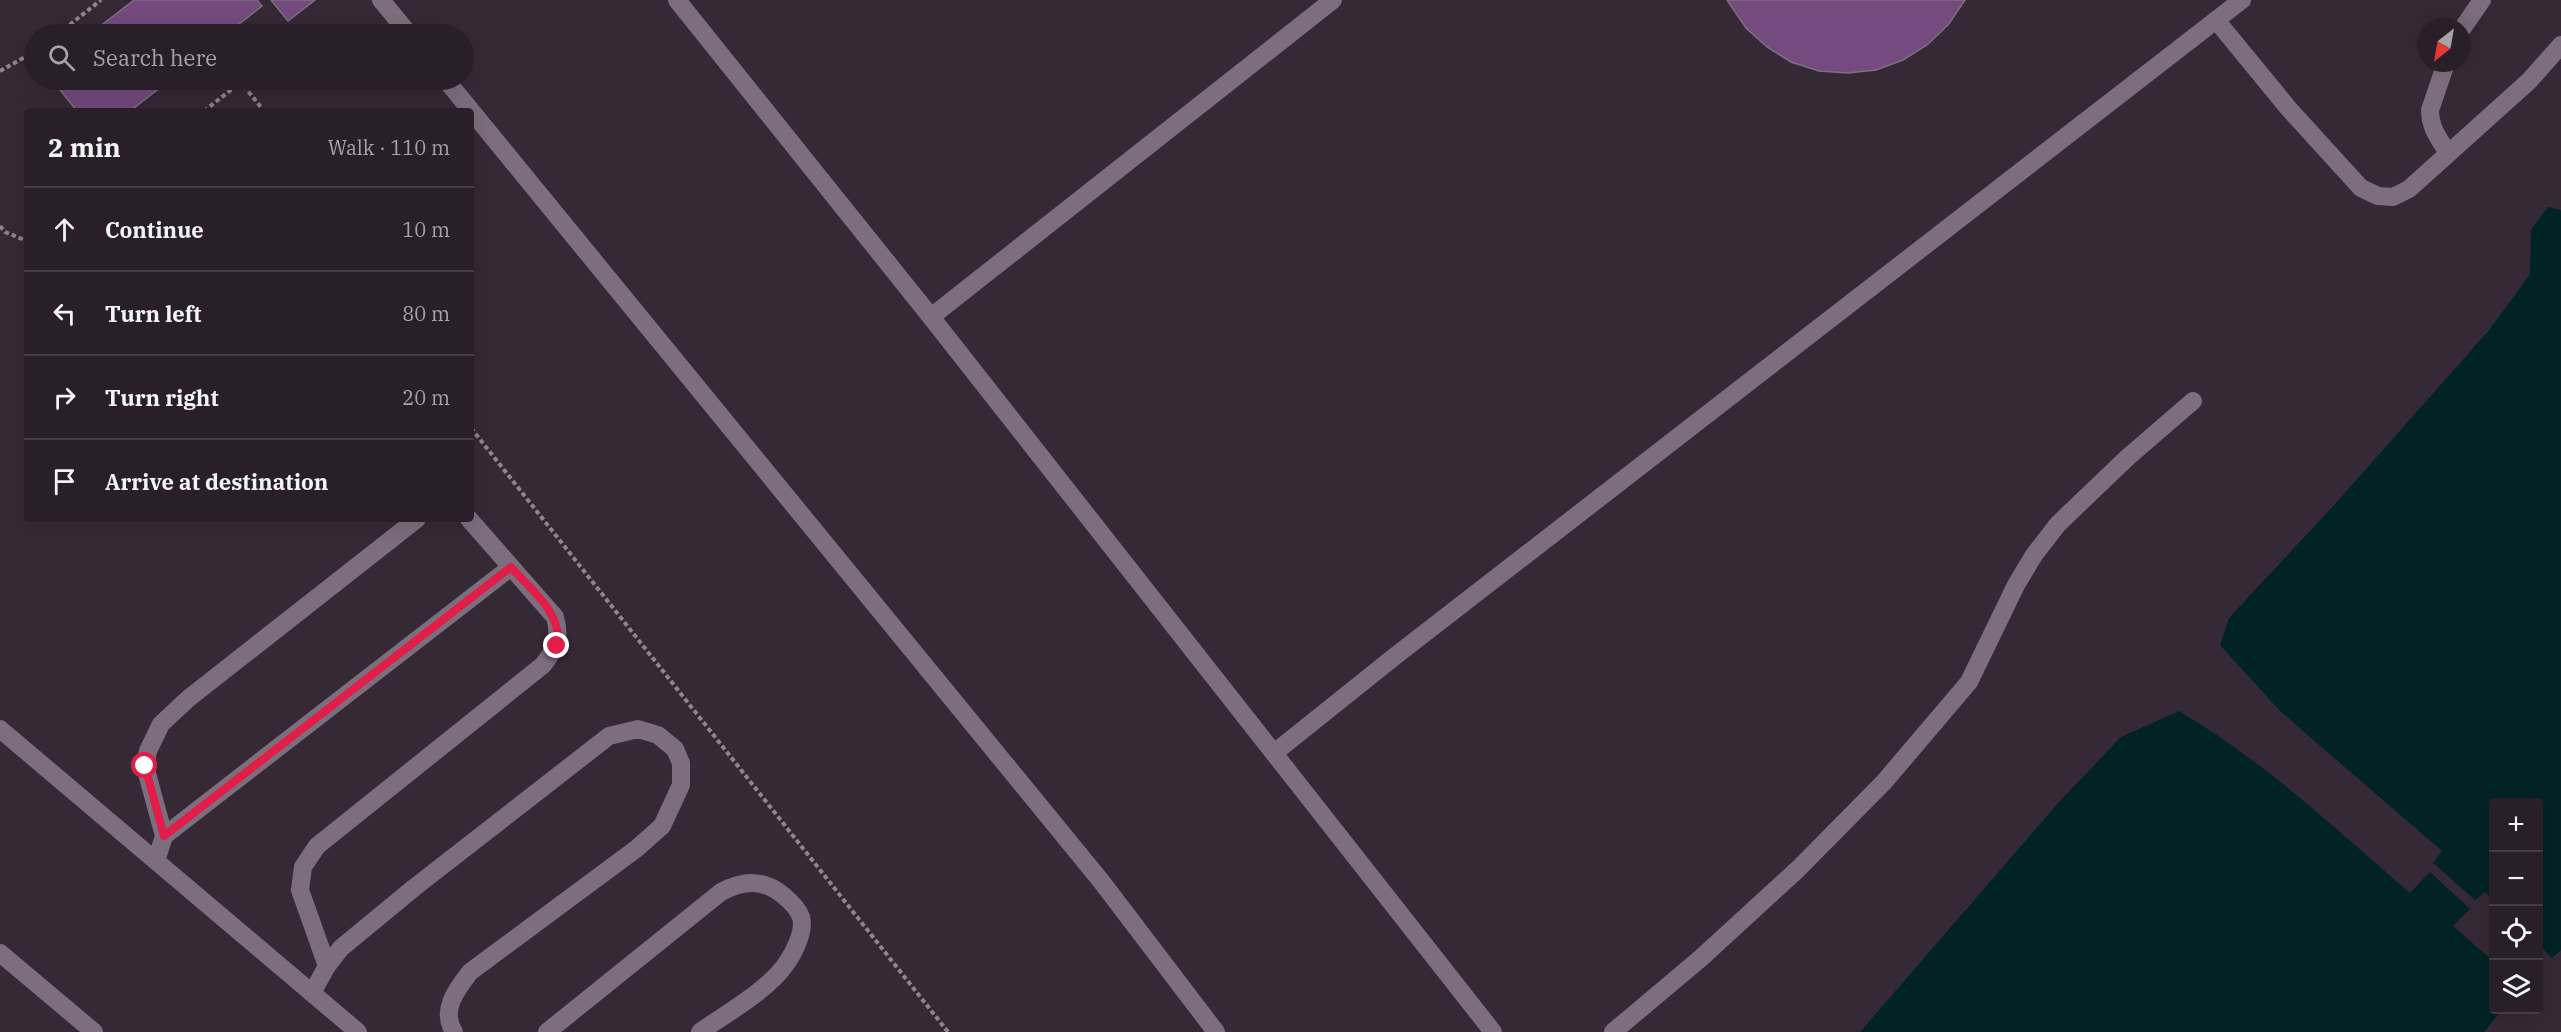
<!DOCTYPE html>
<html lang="en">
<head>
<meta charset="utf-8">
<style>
	body { margin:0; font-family:"IBM Plex Serif",serif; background:#302730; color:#f1f3f6 }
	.controls { position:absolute; right:18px; bottom:18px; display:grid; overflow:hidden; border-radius:6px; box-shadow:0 6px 24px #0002 }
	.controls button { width:54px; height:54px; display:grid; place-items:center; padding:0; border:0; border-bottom:2px solid #443d45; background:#281f28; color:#f1f3f6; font:30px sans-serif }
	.compass { position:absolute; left:2417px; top:18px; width:54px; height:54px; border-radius:50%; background:#281f28; box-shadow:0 6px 24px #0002; rotate:211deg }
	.stop { position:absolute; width:18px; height:18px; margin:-14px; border:4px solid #e11d48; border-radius:50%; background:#fff }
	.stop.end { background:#e11d48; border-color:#fff; box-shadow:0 2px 6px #0008 }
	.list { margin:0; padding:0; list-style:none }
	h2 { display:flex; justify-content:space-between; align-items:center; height:78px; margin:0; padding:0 24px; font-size:26px }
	h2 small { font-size:20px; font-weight:400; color:#a5a2a8 }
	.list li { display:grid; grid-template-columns:39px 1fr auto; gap:18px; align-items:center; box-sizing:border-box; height:84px; padding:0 24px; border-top:2px solid #443d45 }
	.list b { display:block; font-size:22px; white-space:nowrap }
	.list em { font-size:20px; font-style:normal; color:#a5a2a8 }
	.icon { flex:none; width:33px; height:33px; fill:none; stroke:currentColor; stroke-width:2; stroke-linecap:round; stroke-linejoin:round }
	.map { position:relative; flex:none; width:2561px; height:1032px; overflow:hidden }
	.search { position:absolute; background:#281f28; box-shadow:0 6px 24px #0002; left:24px; top:24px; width:450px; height:66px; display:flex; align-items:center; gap:15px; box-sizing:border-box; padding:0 21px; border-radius:33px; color:#a5a2a8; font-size:22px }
	.panel { position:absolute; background:#281f28; box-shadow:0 6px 24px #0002; left:24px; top:108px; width:450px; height:414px; border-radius:6px }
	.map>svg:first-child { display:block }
	.water { fill:#012323 }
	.building { fill:#744a7f; stroke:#7d6f80; stroke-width:1.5 }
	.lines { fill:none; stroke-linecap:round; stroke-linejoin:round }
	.path { stroke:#8f848f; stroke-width:4; stroke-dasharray:4.5 3; stroke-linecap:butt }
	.lane { stroke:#7d6e7d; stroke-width:18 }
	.route { stroke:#e11d48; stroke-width:8 }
</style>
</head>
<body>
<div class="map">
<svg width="2561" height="1032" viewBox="0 0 2561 1032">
	<rect width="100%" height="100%" fill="#362936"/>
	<g class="water">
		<path d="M2548,207L2561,210V950L2552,958L2539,945L2538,802H2494L2493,900L2485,892L2475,900L2433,863L2442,851L2281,712L2220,645L2229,618L2336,503L2490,329L2530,274L2531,230Z"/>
		<path d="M2179,711C2264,761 2336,829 2410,893L2430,872L2470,909L2453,926L2493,961V972L2490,982L2493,988L2494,1010H2502L2484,1032H1860L2060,801L2121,737Z"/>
	</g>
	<g class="building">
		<path d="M134,0H257L262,6L229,32L230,34H90Z"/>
		<path d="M271,0H315L288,21Z"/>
		<path d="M1727,0H1965L1948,25L1927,45L1903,60L1876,70L1848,73L1819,71L1791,62L1767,47L1746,28Z"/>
		<path d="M52,80H170L130,111H77Z"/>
	</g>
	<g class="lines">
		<g class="path">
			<path d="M58,34L101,0"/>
			<path d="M0,71L34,52"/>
			<path d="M239,80L264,111"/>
			<path d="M204,111L241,82"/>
			<path d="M0,226L5,232L27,241"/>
			<path d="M471,428L948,1032"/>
		</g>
		<g class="lane">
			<path d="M381,0L409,34"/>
			<path d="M677,0L931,317L1493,1032"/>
			<path d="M2216,20L2289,109L2361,188L2378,196L2393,197L2409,189L2529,81L2561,45"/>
			<path d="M2462,29L2482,0"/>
			<path d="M2446,63L2430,110C2430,128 2439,139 2448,153"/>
			<path d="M446,80L1101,881L1216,1032"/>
			<path d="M931,317L1333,0"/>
			<path d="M0,729L358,1032"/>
			<path d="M1274,753L1394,657L2242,0"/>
			<path d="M164,836L511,567"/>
			<path d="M156,861L164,836L145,766L148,751L161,724L189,698L417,519"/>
			<path d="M0,953L94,1032"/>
			<path d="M327,966L300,890L303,867L317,846L543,665C556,648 561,639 555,617L469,519"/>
			<path d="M312,993L327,966L341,948L415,887L609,736L638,729L658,735L675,749L681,763V785L662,826L636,849L470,972C457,989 440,1010 454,1032"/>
			<path d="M547,1032L721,892C744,880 764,879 784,896C790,901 798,909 801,917C805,931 794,953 786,964C767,991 727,1013 700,1032"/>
			<path d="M1613,1032L1701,958L1798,869L1884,782L1969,682L2016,585L2034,555L2058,524L2128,457L2193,401"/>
		</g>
	</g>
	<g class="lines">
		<path class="route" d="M145,766L164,836L511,567C530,589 564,614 557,646"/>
	</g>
</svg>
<div class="controls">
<button>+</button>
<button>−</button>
<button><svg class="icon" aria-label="locate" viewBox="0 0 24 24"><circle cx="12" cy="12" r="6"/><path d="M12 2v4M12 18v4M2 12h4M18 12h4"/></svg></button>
<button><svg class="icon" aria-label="layers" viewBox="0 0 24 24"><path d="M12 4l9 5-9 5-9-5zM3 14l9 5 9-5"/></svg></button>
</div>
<svg class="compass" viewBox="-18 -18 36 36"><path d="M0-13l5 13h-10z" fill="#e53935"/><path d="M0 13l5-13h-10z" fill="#a5a2a8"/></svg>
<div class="stop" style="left:145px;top:766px"></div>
<div class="stop end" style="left:557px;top:646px"></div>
<div class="search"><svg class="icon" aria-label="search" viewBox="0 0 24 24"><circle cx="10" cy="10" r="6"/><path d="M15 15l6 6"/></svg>Search here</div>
<section class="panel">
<h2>2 min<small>Walk · 110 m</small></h2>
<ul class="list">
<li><svg class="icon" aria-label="ahead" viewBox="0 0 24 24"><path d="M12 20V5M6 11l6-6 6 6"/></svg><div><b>Continue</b></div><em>10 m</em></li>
<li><svg class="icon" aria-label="left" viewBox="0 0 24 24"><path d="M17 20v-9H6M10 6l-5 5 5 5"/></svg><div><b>Turn left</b></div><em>80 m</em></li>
<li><svg class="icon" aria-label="right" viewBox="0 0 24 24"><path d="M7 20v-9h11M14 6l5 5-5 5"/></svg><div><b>Turn right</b></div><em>20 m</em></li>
<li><svg class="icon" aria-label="arrive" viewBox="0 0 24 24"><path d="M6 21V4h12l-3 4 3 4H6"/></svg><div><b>Arrive at destination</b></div></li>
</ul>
</section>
</div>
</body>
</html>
